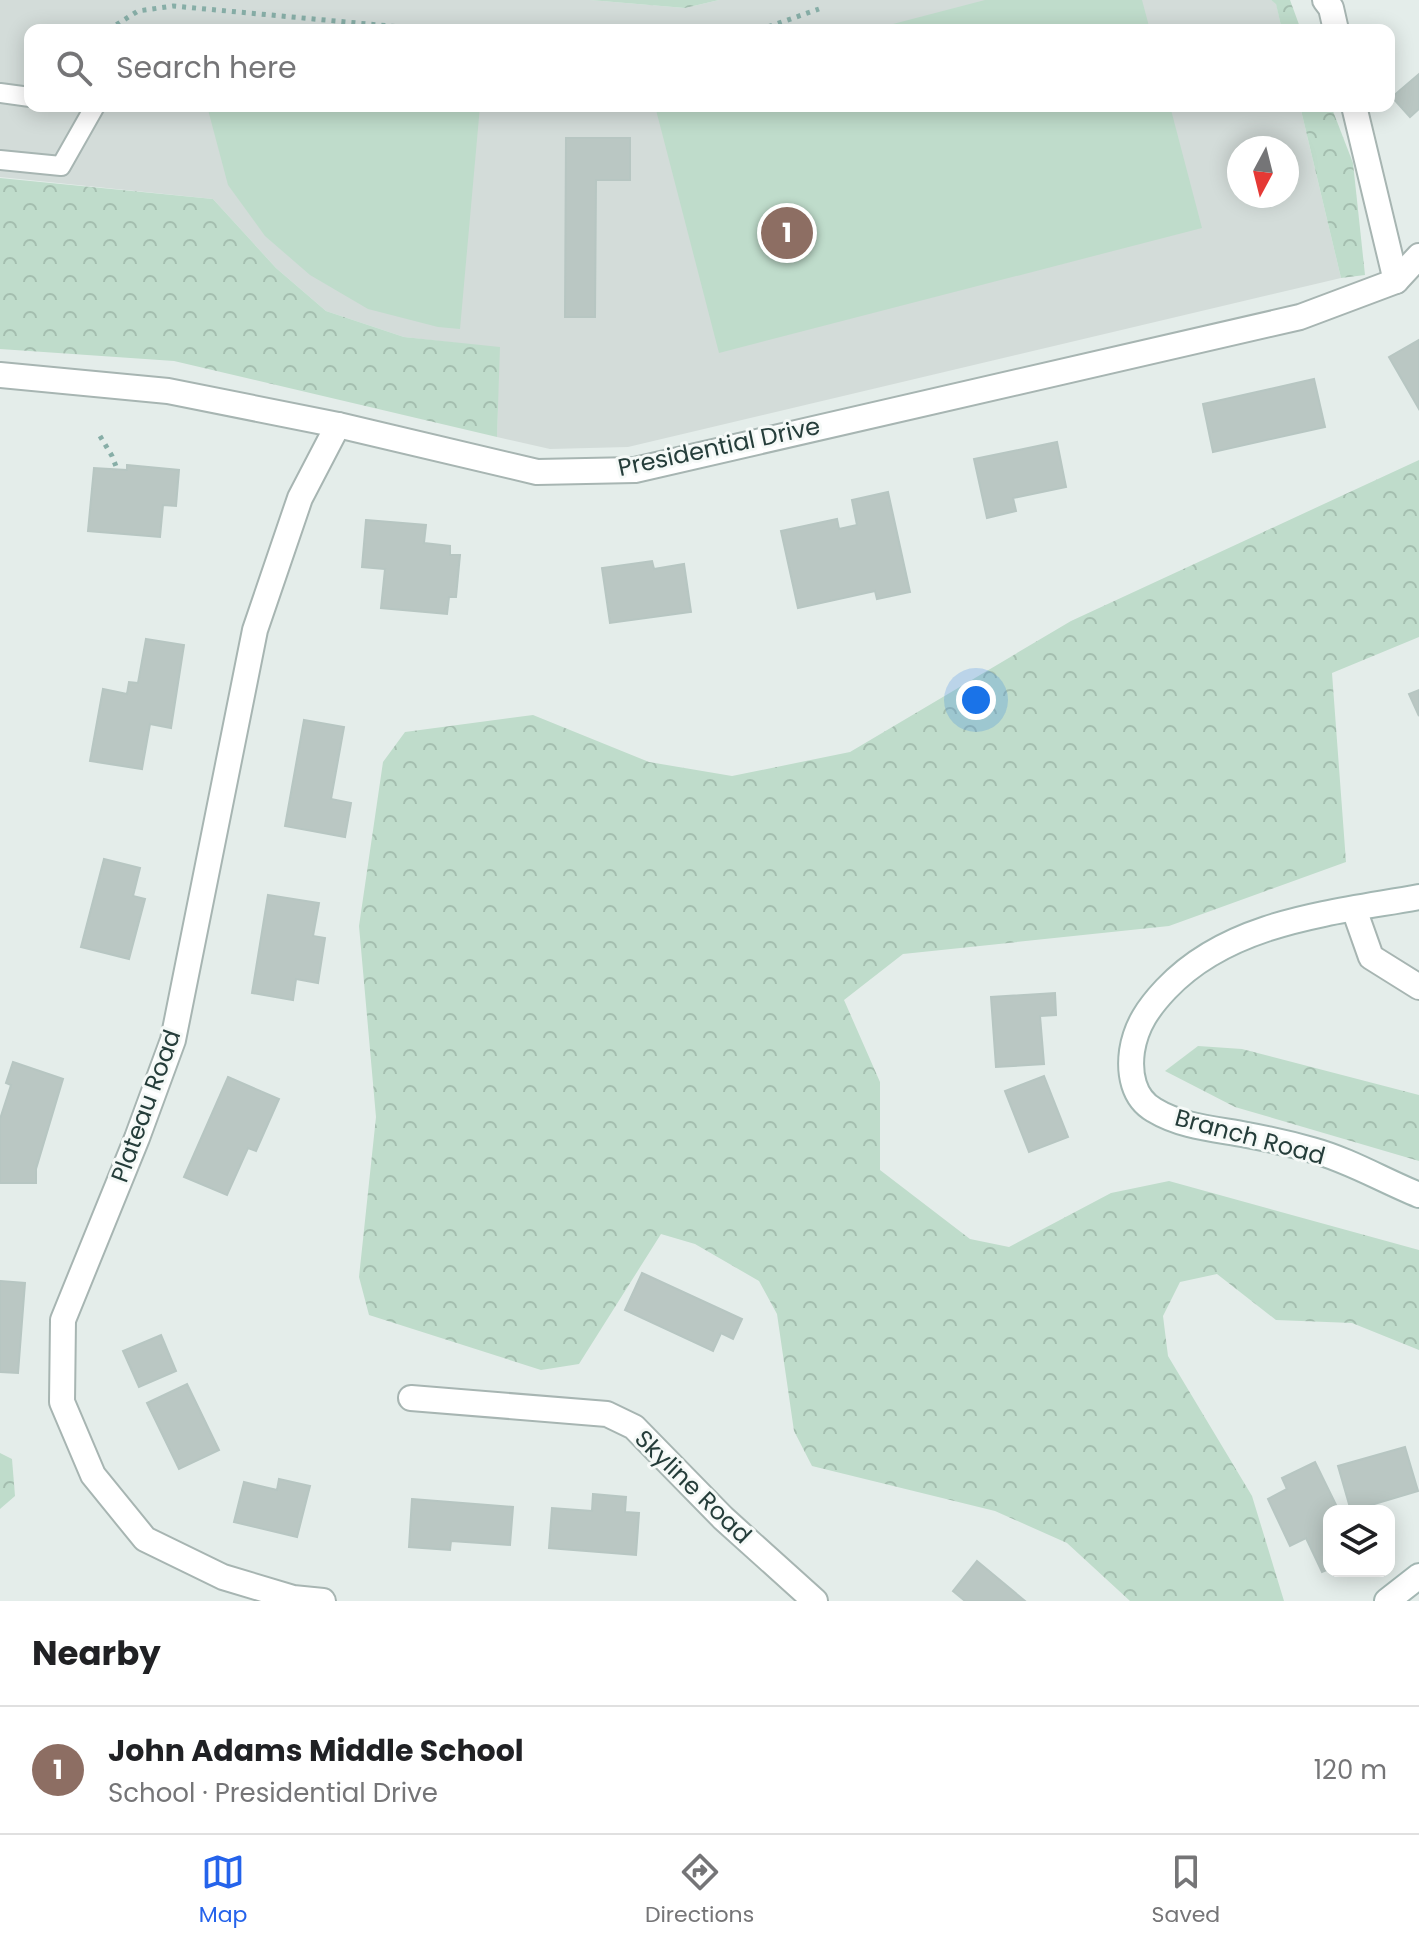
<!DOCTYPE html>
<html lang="en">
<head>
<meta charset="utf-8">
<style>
	body { margin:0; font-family:Poppins,sans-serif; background:#f2f2f2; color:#202124 }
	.controls { position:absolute; right:24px; bottom:24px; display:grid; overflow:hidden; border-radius:16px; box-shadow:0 4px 20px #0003 }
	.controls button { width:72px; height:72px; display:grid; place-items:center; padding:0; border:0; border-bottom:2px solid #e0e0e0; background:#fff; color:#202124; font:40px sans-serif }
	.compass { position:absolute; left:1227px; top:136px; width:72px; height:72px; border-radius:50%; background:#fff; box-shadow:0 4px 20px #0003; rotate:187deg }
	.you { position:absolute; left:976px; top:700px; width:28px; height:28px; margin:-20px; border:6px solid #fff; border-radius:50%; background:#1a73e8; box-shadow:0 0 0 12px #1a73e833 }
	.badge { display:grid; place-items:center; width:52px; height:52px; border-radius:50%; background:#2563eb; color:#fff; font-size:26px; font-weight:700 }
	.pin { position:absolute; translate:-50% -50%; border:4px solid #fff; box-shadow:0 2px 8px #0006 }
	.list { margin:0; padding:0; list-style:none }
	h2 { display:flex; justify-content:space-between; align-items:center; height:104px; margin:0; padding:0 32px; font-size:34px }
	h2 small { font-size:26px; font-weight:400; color:#757577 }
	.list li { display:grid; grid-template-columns:52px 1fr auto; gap:24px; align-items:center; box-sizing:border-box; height:128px; padding:0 32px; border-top:2px solid #e0e0e0 }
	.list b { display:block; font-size:30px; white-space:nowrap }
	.list p { margin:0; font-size:26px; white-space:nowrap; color:#757577 }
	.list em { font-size:26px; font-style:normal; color:#757577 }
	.icon { flex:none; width:44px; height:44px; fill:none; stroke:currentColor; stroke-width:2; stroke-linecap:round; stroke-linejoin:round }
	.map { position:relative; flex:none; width:1419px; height:1601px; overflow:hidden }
	.search { position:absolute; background:#fff; box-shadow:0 4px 20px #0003; left:24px; right:24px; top:24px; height:88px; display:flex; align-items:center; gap:20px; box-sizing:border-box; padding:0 28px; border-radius:16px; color:#757577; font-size:30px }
	.sheet { height:232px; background:#fff }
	nav { display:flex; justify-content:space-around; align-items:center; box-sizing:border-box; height:112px; border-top:2px solid #e0e0e0; background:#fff; font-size:22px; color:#757577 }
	nav a { display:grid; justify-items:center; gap:4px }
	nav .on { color:#2563eb }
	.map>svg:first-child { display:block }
	.built { fill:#d3dcd9; fill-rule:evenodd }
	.forest { fill:url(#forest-crowns) }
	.garden { fill:#bfdccb }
	.building { fill:#bac7c3; stroke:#b7c6c2; stroke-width:2 }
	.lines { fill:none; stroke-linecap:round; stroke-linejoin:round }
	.lane-casing { stroke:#a7b5b2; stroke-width:22 }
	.street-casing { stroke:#a7b5b2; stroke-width:28 }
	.secondary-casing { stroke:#a3b7b3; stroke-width:28 }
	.path { stroke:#87aea7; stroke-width:5; stroke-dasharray:4 6; stroke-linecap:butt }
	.lane { stroke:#fff; stroke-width:18 }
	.street { stroke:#fff; stroke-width:24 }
	.secondary { stroke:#fff; stroke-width:24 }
	.labels { text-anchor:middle; stroke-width:6; stroke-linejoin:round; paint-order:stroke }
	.street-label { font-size:24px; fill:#253d3a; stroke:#f5f9f7 }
</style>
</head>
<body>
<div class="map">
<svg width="1419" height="1601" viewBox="0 0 1419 1601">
	<defs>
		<pattern id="forest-crowns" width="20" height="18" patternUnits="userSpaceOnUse" patternTransform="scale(2)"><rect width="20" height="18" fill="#bfdccb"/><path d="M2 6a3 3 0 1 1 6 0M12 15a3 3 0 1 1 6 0" fill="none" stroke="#a4beaf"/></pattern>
	</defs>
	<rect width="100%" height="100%" fill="#e4edea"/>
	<path class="built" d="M0,0H590L685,8L719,0H1271L1276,3L1282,30H30V106H1300L1341,278L628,447L550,449L497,437L499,348L404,337L326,311L276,268L213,199L0,177ZM1239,148H1287V196H1239Z"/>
	<g class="forest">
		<path d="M590,0H719L685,8Z"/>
		<path d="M1271,0H1290L1301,30H1282L1276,4Z"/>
		<path d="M1300,106H1331L1353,163L1365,275L1341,278Z"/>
		<path d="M0,178L213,199L276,268L326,311L404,337L500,347L497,437L174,361L0,349Z"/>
		<path d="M1419,460V637L1332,673L1346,862L1169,926L903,954L844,1000L880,1082V1170L970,1239L1009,1247L1111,1193L1169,1181L1419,1250V1350L1352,1323L1276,1320L1217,1274L1180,1282L1163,1316L1168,1356L1252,1496L1284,1601H1130L1067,1543L995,1511L812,1466L794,1431L777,1314L759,1281L695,1244L661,1234L579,1364L541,1370L369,1315L359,1277L376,1117L359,926L383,762L405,732L533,715L649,762L732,776L850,752L1071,621Z"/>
		<path d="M1198,1046L1242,1049L1419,1095V1161L1235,1107L1165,1071Z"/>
		<path d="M0,1453L12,1459L15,1496L0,1509Z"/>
	</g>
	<g class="garden">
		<path d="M985,0H1142L1150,30H870Z"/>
		<path d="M207,106H480L460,329L438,327L368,309L310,275L265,236L228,185Z"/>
		<path d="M655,106H1170L1202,228L719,353Z"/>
	</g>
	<g class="building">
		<path d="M1419,74V109L1410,117L1392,97Z"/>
		<path d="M566,138H630V180H596L595,317H565Z"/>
		<path d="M1419,340V409L1389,357Z"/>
		<path d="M1314,379L1325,427L1213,452L1203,404Z"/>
		<path d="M1057,442L1066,487L1013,498L1016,511L987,518L974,459Z"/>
		<path d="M127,465L179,470L176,506L163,505L160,537L88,531L94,468L127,470Z"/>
		<path d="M888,492L910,592L877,599L875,591L798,608L781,531L837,519L839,529L857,525L852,500Z"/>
		<path d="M366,520L426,525L424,543L450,546V555H460L456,597H449L447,614L381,608L385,569L362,567Z"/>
		<path d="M652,561L654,569L684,564L691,612L610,623L602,568Z"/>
		<path d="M146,639L184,645L171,728L150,724L142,769L90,761L103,689L127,694L129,682L138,683Z"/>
		<path d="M1419,690V716L1409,694Z"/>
		<path d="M304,720L344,727L331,799L351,803L345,837L285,826Z"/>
		<path d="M104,859L140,868L133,896L145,899L129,959L81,947Z"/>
		<path d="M268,895L319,903L313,936L325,938L318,983L296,979L293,1000L252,993Z"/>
		<path d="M1055,993L1056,1015L1040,1016L1044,1064L996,1067L991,997Z"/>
		<path d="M13,1062L63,1079L36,1169V1183H0V1119L11,1085L6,1083Z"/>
		<path d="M1044,1076L1068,1137L1029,1152L1005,1091Z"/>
		<path d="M228,1077L279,1099L256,1151L248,1148L227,1195L184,1177Z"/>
		<path d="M642,1273L742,1319L733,1339L721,1333L713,1351L625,1310Z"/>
		<path d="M0,1281L25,1283L18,1373L0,1372Z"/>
		<path d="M161,1335L176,1371L139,1387L123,1351Z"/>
		<path d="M187,1384L219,1450L179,1469L147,1403Z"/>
		<path d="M1405,1447L1418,1491L1351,1511L1338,1466Z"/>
		<path d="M1315,1462L1339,1511H1329V1569L1322,1572L1306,1538L1290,1546L1268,1499L1287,1489L1282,1478Z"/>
		<path d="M279,1479L310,1486L297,1537L234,1522L244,1482L277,1490Z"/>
		<path d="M593,1494L626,1497L625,1512L639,1513L636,1555L549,1548L552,1508L592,1511Z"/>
		<path d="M412,1499L513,1507L510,1545L451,1541L450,1550L409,1547Z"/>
		<path d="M977,1561L1025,1601H965L953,1591Z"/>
	</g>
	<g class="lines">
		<g class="lane-casing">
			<g id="lane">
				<path d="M0,93L30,97"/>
				<path d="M0,160L61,166L95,106"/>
			</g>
		</g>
		<g class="street-casing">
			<g id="street">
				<path d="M1325,0L1331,8L1336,30"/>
				<path d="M1354,106L1396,281"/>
				<path d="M0,375L168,391L338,425L537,472L635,470L1300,317L1396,281L1419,256"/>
				<path d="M1354,909L1371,957L1419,987"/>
				<path d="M411,1398L607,1414L634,1427L723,1518L815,1601"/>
				<path d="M323,1601L293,1598L223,1577L145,1539L93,1475L62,1402L63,1320L137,1138L173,1040L255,630L300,498L338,425"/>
			</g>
		</g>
		<g class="secondary-casing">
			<g id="secondary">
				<path d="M1419,897C1332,913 1230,921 1166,989C1149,1007 1136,1025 1132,1051C1129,1073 1133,1098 1154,1110C1182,1127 1216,1129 1247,1135C1269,1139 1291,1144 1312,1150C1349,1160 1384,1181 1419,1195"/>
				<path d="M1387,1601L1419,1576"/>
			</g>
		</g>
		<g class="path">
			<path d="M108,30L138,11L173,6L433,30"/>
			<path d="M759,30L819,9"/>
			<path d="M100,436L112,456L117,469"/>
		</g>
		<use href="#lane" class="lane"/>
		<use href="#street" class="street"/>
		<use href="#secondary" class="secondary"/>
	</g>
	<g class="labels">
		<g class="street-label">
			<text transform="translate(719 447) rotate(-12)" y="8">Presidential Drive</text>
			<text transform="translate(146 1106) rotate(-70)" y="8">Plateau Road</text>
			<text transform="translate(1250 1137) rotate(15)" y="8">Branch Road</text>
			<text transform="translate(693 1487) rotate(44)" y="8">Skyline Road</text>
		</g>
	</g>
</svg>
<div class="controls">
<button><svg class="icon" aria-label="layers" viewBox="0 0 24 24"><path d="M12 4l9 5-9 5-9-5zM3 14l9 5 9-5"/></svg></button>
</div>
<svg class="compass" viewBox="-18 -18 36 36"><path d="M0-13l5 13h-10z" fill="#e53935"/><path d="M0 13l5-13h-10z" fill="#757577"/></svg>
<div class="you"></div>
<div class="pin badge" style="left:787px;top:233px;background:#8d6e63">1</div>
<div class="search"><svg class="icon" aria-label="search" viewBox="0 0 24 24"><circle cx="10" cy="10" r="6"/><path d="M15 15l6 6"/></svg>Search here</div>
</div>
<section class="sheet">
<h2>Nearby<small></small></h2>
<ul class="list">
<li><span class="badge" style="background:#8d6e63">1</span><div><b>John Adams Middle School</b><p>School · Presidential Drive</p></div><em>120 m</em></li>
</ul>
</section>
<nav>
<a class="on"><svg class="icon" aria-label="map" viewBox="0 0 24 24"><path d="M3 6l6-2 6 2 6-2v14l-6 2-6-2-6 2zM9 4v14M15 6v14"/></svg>Map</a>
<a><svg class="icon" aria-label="directions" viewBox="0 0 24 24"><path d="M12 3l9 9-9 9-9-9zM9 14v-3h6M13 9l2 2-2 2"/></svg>Directions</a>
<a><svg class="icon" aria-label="saved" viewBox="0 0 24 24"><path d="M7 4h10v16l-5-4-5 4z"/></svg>Saved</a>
</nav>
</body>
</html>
